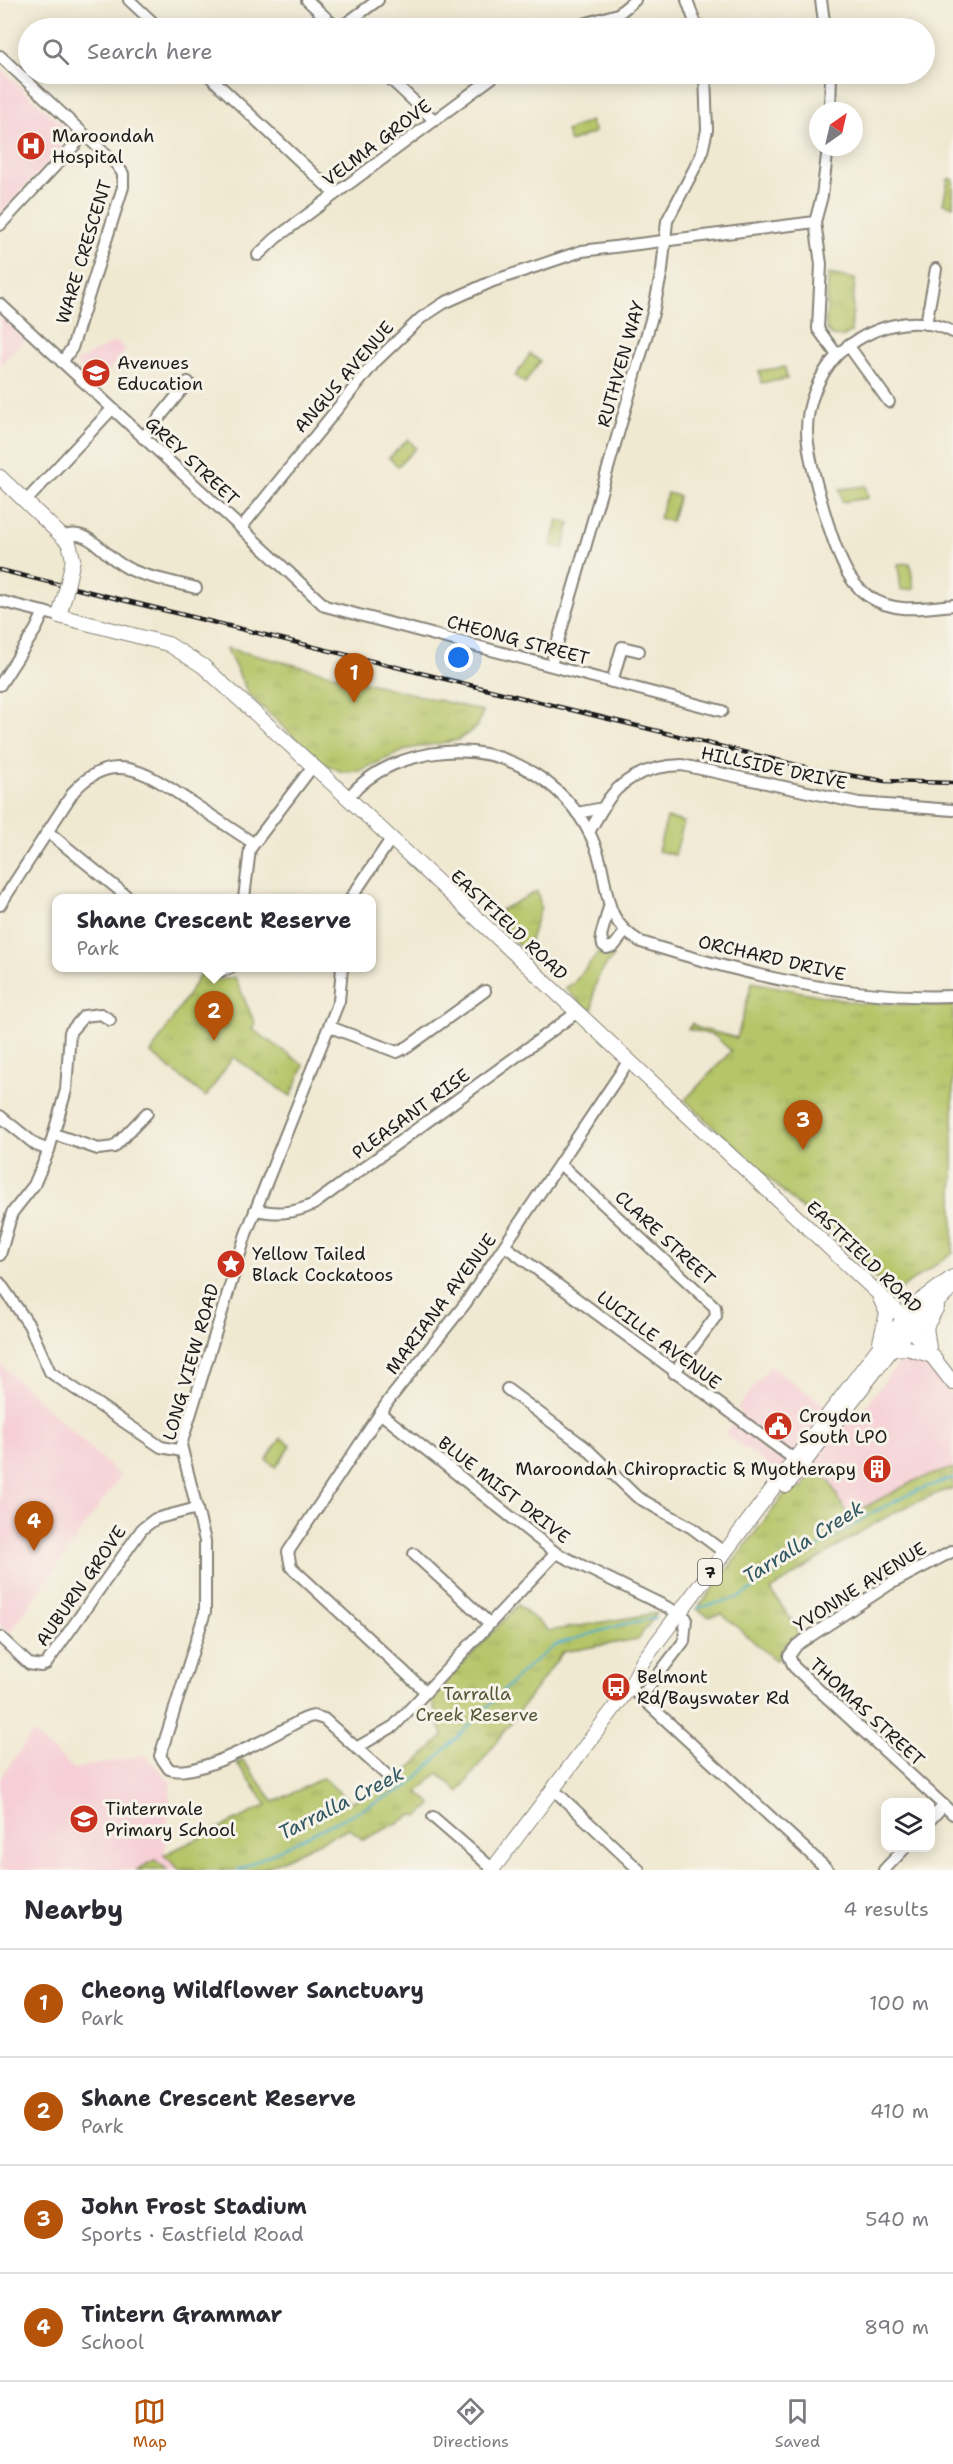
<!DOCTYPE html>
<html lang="en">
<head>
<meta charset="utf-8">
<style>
	body { margin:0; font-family:"Shantell Sans",sans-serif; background:#f7f7f7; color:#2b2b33 }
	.controls { position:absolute; right:18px; bottom:18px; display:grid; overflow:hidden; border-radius:12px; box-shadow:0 3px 15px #0003 }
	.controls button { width:54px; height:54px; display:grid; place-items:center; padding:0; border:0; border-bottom:2px solid #e1e1e2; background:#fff; color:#2b2b33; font:30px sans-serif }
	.compass { position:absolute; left:809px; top:102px; width:54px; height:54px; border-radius:50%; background:#fff; box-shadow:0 3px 15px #0003; rotate:34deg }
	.you { position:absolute; left:459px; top:658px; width:21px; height:21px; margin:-15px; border:4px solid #fff; border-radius:50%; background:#1a73e8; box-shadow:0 0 0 9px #1a73e833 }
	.badge { display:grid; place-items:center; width:39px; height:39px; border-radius:50%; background:#b45309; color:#fff; font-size:20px; font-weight:700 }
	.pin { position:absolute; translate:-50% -50px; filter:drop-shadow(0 2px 3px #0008) }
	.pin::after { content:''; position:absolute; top:32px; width:21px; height:18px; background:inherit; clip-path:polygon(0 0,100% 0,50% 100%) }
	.popup { position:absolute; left:52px; top:894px; width:324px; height:78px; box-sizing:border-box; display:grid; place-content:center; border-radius:12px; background:#fff; filter:drop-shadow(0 2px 4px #0005); font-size:20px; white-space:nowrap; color:#7c7c81 }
	.popup b { font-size:22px; color:#2b2b33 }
	.popup::after { content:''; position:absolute; left:50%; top:100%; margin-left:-12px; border:12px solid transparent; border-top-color:#fff }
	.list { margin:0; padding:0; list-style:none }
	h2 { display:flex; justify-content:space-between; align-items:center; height:78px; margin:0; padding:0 24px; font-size:26px }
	h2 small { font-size:20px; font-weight:400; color:#7c7c81 }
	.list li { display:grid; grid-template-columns:39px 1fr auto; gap:18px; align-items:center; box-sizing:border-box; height:108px; padding:0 24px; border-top:2px solid #e1e1e2 }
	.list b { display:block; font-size:22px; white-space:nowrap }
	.list p { margin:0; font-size:20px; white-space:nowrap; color:#7c7c81 }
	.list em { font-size:20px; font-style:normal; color:#7c7c81 }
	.icon { flex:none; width:33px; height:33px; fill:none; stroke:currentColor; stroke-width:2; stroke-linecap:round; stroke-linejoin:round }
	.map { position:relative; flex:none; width:953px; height:1870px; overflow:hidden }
	.search { position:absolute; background:#fff; box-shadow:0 3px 15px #0003; left:18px; right:18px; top:18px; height:66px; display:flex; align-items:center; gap:15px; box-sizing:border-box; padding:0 21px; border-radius:33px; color:#7c7c81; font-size:22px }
	.sheet { height:510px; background:#fff }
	nav { display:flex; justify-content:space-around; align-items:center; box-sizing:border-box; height:84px; border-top:2px solid #e1e1e2; background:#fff; font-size:16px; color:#7c7c81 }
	nav a { display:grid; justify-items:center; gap:3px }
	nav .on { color:#b45309 }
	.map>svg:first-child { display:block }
	.built { fill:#f6cfd6 }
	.grass { fill:#b5c568; stroke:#687042; stroke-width:1.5 }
	.park { fill:url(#park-tufts); stroke:#687042; stroke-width:1.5 }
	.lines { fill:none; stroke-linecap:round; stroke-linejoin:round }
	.stream { stroke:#4bafcb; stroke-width:2 }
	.minor-casing { stroke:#868277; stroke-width:14 }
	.major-casing { stroke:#868277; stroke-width:16 }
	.minor { stroke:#fff; stroke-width:10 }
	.major { stroke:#fff; stroke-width:14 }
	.rail-casing { stroke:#1c1c1c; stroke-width:4.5 }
	.rail { stroke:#f7f3e8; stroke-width:2; stroke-dasharray:7; stroke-linecap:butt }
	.major-bridge-casing { stroke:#868277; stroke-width:16; stroke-linecap:butt }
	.major-bridge { stroke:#fff; stroke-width:14 }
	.labels { text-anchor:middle; stroke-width:6; stroke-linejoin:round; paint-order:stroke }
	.shield { fill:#f7f3e8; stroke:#5e5c59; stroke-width:1.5 }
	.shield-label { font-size:16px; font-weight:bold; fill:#1c1c1c }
	.poi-label { font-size:18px; fill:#1c1c1c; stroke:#f7f3e8; text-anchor:start }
	.street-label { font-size:18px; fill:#1c1c1c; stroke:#f7f3e8 }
	.park-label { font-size:18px; fill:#525737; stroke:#f7f3e8 }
	.water-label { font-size:20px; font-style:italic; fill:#2f5762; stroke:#f7f3e8 }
</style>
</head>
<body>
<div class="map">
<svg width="953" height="1870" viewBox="0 0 953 1870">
	<defs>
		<pattern id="park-tufts" width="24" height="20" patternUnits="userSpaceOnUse" patternTransform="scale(1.5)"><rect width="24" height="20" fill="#b5c568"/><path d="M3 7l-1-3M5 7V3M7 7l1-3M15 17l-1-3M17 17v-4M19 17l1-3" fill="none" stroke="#9ba95a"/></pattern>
	</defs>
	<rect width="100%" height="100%" fill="#f7f3e8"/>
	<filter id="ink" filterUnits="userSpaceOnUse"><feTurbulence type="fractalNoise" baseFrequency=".0167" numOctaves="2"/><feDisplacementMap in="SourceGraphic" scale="12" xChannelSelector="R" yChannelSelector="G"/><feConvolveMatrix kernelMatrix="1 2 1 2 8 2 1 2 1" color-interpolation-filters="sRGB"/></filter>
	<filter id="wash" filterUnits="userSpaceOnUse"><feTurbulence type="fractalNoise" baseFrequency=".008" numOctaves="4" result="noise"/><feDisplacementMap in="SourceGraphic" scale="24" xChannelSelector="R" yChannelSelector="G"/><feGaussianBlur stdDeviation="1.35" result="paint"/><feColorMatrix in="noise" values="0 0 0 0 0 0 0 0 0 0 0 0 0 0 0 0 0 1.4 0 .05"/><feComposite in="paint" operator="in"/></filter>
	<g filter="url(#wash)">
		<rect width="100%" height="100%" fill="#f0e9d2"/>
		<g class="built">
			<path d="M0,68L70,133V138L0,214Z"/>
			<path d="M0,316L25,339L0,365Z"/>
			<path d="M116,341L126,350L97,384L75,362Z"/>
			<path d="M912,1358L927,1364L953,1398V1468L916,1480L848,1516L830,1482L815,1471L801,1489L725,1434L741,1413L737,1409L770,1366L852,1425L897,1364Z"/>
			<path d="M0,1364L120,1476L9,1634L0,1625Z"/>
			<path d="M33,1733L74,1769L146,1755L171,1782L165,1855L180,1870H0V1778Z"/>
		</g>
		<g class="grass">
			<path d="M590,121L595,132L570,142L566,131Z"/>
			<path d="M948,179H953V206L943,204Z"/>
			<path d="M530,354L540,361L525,383L515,376Z"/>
			<path d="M785,367L787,379L761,383L759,371Z"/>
			<path d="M408,439L416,448L398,466L389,458Z"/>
			<path d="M866,486L868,498L842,502L840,489Z"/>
			<path d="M667,493L679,496L671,522L659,518Z"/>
			<path d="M558,520L570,523L563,549L551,545Z"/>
			<path d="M910,563L914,589L901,590L898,564Z"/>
			<path d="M667,818L684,822L675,855L658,851Z"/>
			<path d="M281,1438L291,1445L276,1467L266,1460Z"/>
			<path d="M156,1860L167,1870H136Z"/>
		</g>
		<g class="park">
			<path d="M828,274L855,279L851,332L842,337L832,336L826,329Z"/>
			<path d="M226,648L483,711L477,727L458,740L408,749L359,771L342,772L321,762L249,695Z"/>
			<path d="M537,891L541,907L526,952L488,917Z"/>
			<path d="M601,949L613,957C598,974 592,985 593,1009L586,1008L566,989V987L573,984Z"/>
			<path d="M202,972L219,980L235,977L255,1024L252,1029L304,1065L291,1096L233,1057L206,1097L151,1053Z"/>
			<path d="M752,982L857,1003L953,1006V1253L893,1294L685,1100L731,1051L715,1036L688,1029L692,1023L698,1028L737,1038Z"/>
			<path d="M953,1468V1488C886,1509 829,1553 771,1590L800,1633L783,1647L779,1659L775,1660L722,1614L709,1617L697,1609L793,1483L801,1489L815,1471L830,1482L848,1516L916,1480Z"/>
			<path d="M518,1605L549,1631L657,1613L638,1639L563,1652L459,1792L438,1773L418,1792L432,1804L419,1816L413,1815L363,1840L349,1828L261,1870H180L164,1855L267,1805L237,1763L243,1760L274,1802L323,1778L351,1802L381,1787L382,1783L396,1773L401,1777L443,1736L431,1698Z"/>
		</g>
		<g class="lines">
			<g class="stream">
				<path d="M698,1608L740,1597L872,1513L918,1490L953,1478"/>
				<path d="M238,1870L409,1786L526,1668L557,1644L624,1624L655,1618"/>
			</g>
		</g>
	</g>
	<g filter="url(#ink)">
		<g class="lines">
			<g class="minor-casing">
				<g id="minor">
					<path d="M129,0L159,28"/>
					<path d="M307,0L337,28"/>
					<path d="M687,0L697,28"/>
					<path d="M821,0L825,28"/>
					<path d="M340,28L378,0"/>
					<path d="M570,28L618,14L635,0"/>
					<path d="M0,56L117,165L123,174V187L72,348L62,362"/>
					<path d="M207,74L335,194"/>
					<path d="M385,74L434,120"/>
					<path d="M830,111L831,74"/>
					<path d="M828,147L822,196L815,222L821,264L818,329L837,355C819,375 807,403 807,430C807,459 830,536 843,564C848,576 857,588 868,596C894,614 924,608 953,605"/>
					<path d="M0,225L84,135"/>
					<path d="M258,255L276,238L497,74"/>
					<path d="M0,304L325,606L722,711"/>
					<path d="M926,324L936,269"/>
					<path d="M848,345L889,402"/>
					<path d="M837,355C869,327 913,312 953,332"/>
					<path d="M143,438L188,382"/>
					<path d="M26,501L112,409"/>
					<path d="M241,528L375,362L421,318L444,303L493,281L582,251L815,222"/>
					<path d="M64,536C90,528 103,555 124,566C141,577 176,582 196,588"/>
					<path d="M0,601L59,616"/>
					<path d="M551,665L653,313L662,270L667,221L701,156L707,130L705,74"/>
					<path d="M612,682L622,647L639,651"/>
					<path d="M0,685L36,629L44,612"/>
					<path d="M348,798C371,769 409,755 445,752C510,746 573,787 596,848C611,887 599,918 641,942C742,974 846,1000 953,996"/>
					<path d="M577,813L603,808C619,778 649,766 682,765L859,803L953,810"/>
					<path d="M48,832L129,898"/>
					<path d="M589,832L603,808"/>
					<path d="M244,898L250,849L313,766"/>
					<path d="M351,898L391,839"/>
					<path d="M0,905L74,791C114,746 151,776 191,802C212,816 232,829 253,843"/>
					<path d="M609,907L601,936L603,945L607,948L614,946L625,932"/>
					<path d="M212,968L221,971L230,968"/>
					<path d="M342,968L339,1001L246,1234L181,1445L205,1541V1612L160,1756L169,1769C193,1779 260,1742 283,1730C293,1725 303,1717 314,1716L324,1719L389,1777"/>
					<path d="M330,1027L397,1052L409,1046L485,991"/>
					<path d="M0,1116L36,1145L49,1150L34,1185L12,1213L0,1255"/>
					<path d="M54,1134L98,1149L114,1147L147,1113"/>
					<path d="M49,1150L66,1090L70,1032L84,1016L101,1014L110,1020"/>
					<path d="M560,1164L715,1307L716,1316L674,1373"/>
					<path d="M255,1210C277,1214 293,1214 314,1204L576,1013"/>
					<path d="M505,1246L794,1459"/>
					<path d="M0,1283L29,1325L50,1372L161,1447L182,1451"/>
					<path d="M507,1389L585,1447L637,1497L692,1528L725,1553"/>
					<path d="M380,1413L556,1553L679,1613"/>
					<path d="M953,1551L890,1584L797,1645L789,1656L794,1667L953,1814"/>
					<path d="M414,1554L489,1623"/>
					<path d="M0,1637L29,1664L41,1666L46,1664L142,1529L155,1519L197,1508"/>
					<path d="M630,1687L828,1870"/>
					<path d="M426,1692L291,1567L288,1552L389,1400L465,1304L628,1062"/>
					<path d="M642,1696L684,1641L686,1618"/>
					<path d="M356,1748L394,1726L556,1553"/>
					<path d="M553,1789L639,1870"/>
					<path d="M433,1817L493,1869"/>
					<path d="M930,1820L944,1805"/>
					<path d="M884,1870L905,1848"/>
				</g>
			</g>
			<g class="major-casing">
				<g id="major">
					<path d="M0,477L69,543L73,559L68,582"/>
					<path d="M65,595L59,616L168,644L203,666L334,785L896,1310L953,1383"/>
					<path d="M880,1342L887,1313L880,1298"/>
					<path d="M929,1348L926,1327L937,1307"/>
					<path d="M892,1349L907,1348L933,1356"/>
					<path d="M786,1486L892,1349L919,1318L953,1288"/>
					<path d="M492,1870L630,1687L643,1661L877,1350L919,1302L953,1277"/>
				</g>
			</g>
			<use href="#minor" class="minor"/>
			<use href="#major" class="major"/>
			<g class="rail-casing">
				<path id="rail" d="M0,570L817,770L885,781L953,783"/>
			</g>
			<use href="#rail" class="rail"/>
			<g class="major-bridge-casing">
				<path id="major-bridge" d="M65,595L68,582"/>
			</g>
			<use href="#major-bridge" class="major-bridge"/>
		</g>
	</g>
	<defs>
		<g id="hospital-disc" transform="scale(1.5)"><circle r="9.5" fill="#c8321e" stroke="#f7f3e8"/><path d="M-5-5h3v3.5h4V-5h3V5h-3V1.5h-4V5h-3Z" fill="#fff"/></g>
		<g id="school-disc" transform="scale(1.5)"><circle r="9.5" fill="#c8321e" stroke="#f7f3e8"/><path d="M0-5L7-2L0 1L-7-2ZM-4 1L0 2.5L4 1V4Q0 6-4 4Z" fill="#fff"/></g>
		<g id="sight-disc" transform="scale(1.5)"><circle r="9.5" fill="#c8321e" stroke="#f7f3e8"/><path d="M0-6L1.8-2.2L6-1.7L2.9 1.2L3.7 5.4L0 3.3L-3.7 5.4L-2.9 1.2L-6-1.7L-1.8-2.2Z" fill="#fff"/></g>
		<g id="civic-disc" transform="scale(1.5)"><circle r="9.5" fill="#c8321e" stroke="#f7f3e8"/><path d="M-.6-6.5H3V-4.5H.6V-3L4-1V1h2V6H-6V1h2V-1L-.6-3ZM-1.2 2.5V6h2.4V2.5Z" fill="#fff"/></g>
		<g id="building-disc" transform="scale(1.5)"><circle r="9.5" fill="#c8321e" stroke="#f7f3e8"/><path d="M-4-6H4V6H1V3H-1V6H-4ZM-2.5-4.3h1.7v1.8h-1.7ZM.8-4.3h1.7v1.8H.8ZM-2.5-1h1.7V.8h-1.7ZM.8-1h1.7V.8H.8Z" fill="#fff"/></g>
		<g id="bus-disc" transform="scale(1.5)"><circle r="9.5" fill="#c8321e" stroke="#f7f3e8"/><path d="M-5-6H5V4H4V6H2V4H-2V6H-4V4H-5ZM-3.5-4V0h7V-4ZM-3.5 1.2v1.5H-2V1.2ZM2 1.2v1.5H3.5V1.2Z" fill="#fff"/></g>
	</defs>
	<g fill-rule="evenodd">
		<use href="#hospital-disc" x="31" y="146"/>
		<use href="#school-disc" x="96" y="373"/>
		<use href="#sight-disc" x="231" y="1264"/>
		<use href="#civic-disc" x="778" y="1426"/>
		<use href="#building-disc" x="877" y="1469"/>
		<use href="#bus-disc" x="616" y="1687"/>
		<use href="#school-disc" x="84" y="1819"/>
	</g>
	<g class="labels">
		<rect class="shield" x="698" y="1559" width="24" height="26" rx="4.5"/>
		<g class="shield-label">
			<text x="710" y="1578">7</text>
		</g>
		<g class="poi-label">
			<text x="52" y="142">Maroondah<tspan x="52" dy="21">Hospital</tspan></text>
			<text x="117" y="369">Avenues<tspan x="117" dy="21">Education</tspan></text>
			<text x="252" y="1260">Yellow Tailed<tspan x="252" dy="21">Black Cockatoos</tspan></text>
			<text x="799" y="1422">Croydon<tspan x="799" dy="21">South LPO</tspan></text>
			<text x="856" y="1475" text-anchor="end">Maroondah Chiropractic &amp; Myotherapy</text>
			<text x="637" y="1683">Belmont<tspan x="637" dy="21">Rd/Bayswater Rd</tspan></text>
			<text x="105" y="1815">Tinternvale<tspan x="105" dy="21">Primary School</tspan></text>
		</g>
		<g class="street-label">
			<text transform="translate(377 143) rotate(-37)" y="6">VELMA GROVE</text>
			<text transform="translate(84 252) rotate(-73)" y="6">WARE CRESCENT</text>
			<text transform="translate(621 364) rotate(-74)" y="6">RUTHVEN WAY</text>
			<text transform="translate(344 377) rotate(-49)" y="6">ANGUS AVENUE</text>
			<text transform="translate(192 461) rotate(43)" y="6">GREY STREET</text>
			<text transform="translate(518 640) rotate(15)" y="6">CHEONG STREET</text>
			<text transform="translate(774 768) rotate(12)" y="6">HILLSIDE DRIVE</text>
			<text transform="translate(509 925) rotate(43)" y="6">EASTFIELD ROAD</text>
			<text transform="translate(772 958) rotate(13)" y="6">ORCHARD DRIVE</text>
			<text transform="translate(411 1114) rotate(-36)" y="6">PLEASANT RISE</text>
			<text transform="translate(665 1238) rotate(43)" y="6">CLARE STREET</text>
			<text transform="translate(864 1257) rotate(44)" y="6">EASTFIELD ROAD</text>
			<text transform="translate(441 1304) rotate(-53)" y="6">MARIANA AVENUE</text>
			<text transform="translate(659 1340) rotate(37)" y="6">LUCILLE AVENUE</text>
			<text transform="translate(191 1362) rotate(-74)" y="6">LONG VIEW ROAD</text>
			<text transform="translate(504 1490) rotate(38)" y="6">BLUE MIST DRIVE</text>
			<text transform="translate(81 1586) rotate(-55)" y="6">AUBURN GROVE</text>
			<text transform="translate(860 1587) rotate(-32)" y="6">YVONNE AVENUE</text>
			<text transform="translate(867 1712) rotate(43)" y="6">THOMAS STREET</text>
		</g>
		<g class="park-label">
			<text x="477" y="1700">Tarralla<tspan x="477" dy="21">Creek Reserve</tspan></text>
		</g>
		<g class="water-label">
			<text transform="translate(803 1542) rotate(-32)" y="7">Tarralla Creek</text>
			<text transform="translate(341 1803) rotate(-27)" y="7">Tarralla Creek</text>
		</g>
	</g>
</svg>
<div class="controls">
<button><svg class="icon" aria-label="layers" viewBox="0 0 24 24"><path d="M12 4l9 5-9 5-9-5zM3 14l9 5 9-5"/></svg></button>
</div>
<svg class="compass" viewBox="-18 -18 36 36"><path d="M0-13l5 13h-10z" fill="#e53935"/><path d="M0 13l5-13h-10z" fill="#7c7c81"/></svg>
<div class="you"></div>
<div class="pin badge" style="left:354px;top:703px">1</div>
<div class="pin badge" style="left:214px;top:1041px">2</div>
<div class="popup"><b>Shane Crescent Reserve</b>Park</div>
<div class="pin badge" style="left:803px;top:1150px">3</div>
<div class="pin badge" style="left:34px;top:1551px">4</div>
<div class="search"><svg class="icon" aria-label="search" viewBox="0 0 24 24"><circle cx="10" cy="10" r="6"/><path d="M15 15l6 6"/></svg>Search here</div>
</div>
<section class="sheet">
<h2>Nearby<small>4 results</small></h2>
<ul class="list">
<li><span class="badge">1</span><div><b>Cheong Wildflower Sanctuary</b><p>Park</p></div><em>100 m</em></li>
<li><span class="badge">2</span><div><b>Shane Crescent Reserve</b><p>Park</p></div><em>410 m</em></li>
<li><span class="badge">3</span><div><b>John Frost Stadium</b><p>Sports · Eastfield Road</p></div><em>540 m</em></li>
<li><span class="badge">4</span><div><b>Tintern Grammar</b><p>School</p></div><em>890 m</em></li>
</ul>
</section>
<nav>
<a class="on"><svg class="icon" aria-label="map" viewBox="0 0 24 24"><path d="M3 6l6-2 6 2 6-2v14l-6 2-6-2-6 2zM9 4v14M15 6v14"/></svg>Map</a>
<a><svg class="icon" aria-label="directions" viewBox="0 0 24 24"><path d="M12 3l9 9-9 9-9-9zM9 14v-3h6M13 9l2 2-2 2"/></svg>Directions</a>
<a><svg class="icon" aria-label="saved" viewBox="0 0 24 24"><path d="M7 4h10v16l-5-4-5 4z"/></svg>Saved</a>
</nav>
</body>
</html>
